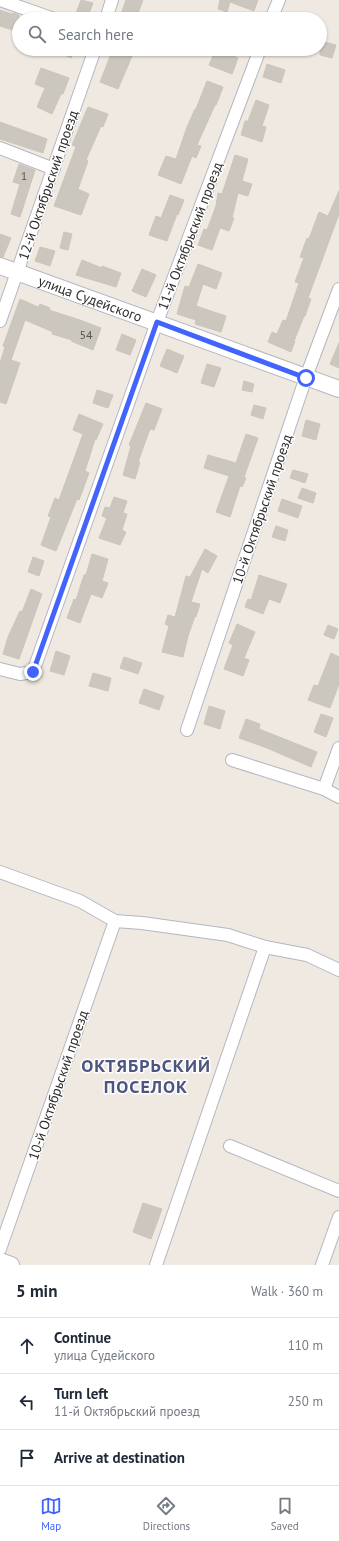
<!DOCTYPE html>
<html lang="en">
<head>
<meta charset="utf-8">
<style>
	body { margin:0; font-family:"PT Sans",sans-serif; background:#f6f6f7; color:#1f2937 }
	.stop { position:absolute; width:12px; height:12px; margin:-9px; border:3px solid #4264fb; border-radius:50%; background:#fff }
	.stop.end { background:#4264fb; border-color:#fff; box-shadow:0 1px 4px #0008 }
	.list { margin:0; padding:0; list-style:none }
	h2 { display:flex; justify-content:space-between; align-items:center; height:52px; margin:0; padding:0 16px; font-size:17px }
	h2 small { font-size:13px; font-weight:400; color:#747a83 }
	.list li { display:grid; grid-template-columns:26px 1fr auto; gap:12px; align-items:center; box-sizing:border-box; height:56px; padding:0 16px; border-top:1px solid #e0e1e3 }
	.list b { display:block; font-size:15px; white-space:nowrap }
	.list p { margin:0; font-size:13px; white-space:nowrap; color:#747a83 }
	.list em { font-size:13px; font-style:normal; color:#747a83 }
	.icon { flex:none; width:22px; height:22px; fill:none; stroke:currentColor; stroke-width:2; stroke-linecap:round; stroke-linejoin:round }
	.map { position:relative; flex:none; width:339px; height:1265px; overflow:hidden }
	.search { position:absolute; background:#fff; box-shadow:0 1px 3px #0004; left:12px; right:12px; top:12px; height:44px; display:flex; align-items:center; gap:10px; box-sizing:border-box; padding:0 14px; border-radius:22px; color:#747a83; font-size:15px }
	.sheet { height:220px; background:#fff }
	nav { display:flex; justify-content:space-around; align-items:center; box-sizing:border-box; height:56px; border-top:1px solid #e0e1e3; background:#fff; font-size:11px; color:#747a83 }
	nav a { display:grid; justify-items:center; gap:2px }
	nav .on { color:#4264fb }
	.map>svg:first-child { display:block }
	.building { fill:#cbc7bf; stroke:#cbc5ba }
	.lines { fill:none; stroke-linecap:round; stroke-linejoin:round }
	.street-casing { stroke:#b4b7c1; stroke-width:14 }
	.secondary-casing { stroke:#b4b7c1; stroke-width:18 }
	.street { stroke:#fff; stroke-width:12 }
	.secondary { stroke:#fff; stroke-width:16 }
	.route { stroke:#4264fb; stroke-width:5 }
	.labels { text-anchor:middle; stroke-width:3; stroke-linejoin:round; paint-order:stroke }
	.number-label { font-size:12px; fill:#555452 }
	.street-label { font-size:14px; fill:#2e2e2e; stroke:#fff }
	.district-label { font-size:18px; font-weight:bold; letter-spacing:1px; fill:#4d5680; stroke:#fff }
</style>
</head>
<body>
<div class="map">
<svg width="339" height="1265" viewBox="0 0 339 1265">
	<rect width="100%" height="100%" fill="#efe9e1"/>
	<g class="building">
		<path d="M81,0L93,3L87,19L75,16Z"/>
		<path d="M126,0H143L136,19L121,14Z"/>
		<path d="M220,0H258L254,11L230,2L227,12L218,9Z"/>
		<path d="M0,10L12,14L13,13L19,15V32L0,26Z"/>
		<path d="M320,41L336,45L332,58L320,55Z"/>
		<path d="M52,49H75L71,58Z"/>
		<path d="M113,49H135L118,89L100,82Z"/>
		<path d="M216,49L238,58L232,74L209,65Z"/>
		<path d="M267,64L285,70L281,83L263,77Z"/>
		<path d="M41,68L69,78L63,94H61L52,114L37,107L45,88L35,84Z"/>
		<path d="M207,81L223,87L216,105H215L197,145L201,146L196,158L192,156L181,184L158,175L166,156L176,159L187,127L195,109H196Z"/>
		<path d="M256,100L269,105L262,126L266,127L262,142L241,135L245,121H248Z"/>
		<path d="M88,107L108,114L103,127L101,126L86,160L88,161L78,189L89,194L81,215L54,206L76,147L72,145Z"/>
		<path d="M0,122L47,139L43,153L0,139Z"/>
		<path d="M235,155L248,159L242,181L252,184L248,196L238,193L232,218H234L229,231L220,228L212,250L198,245L204,229L207,230L216,206L218,193L222,194Z"/>
		<path d="M19,164L35,170L20,217L11,214L20,184L13,182Z"/>
		<path d="M339,191V214L308,298L311,299L305,316H304L294,341H295L291,352L268,342L272,332L277,334L283,320L286,321L299,283L295,282L304,258L300,257L307,238L309,239L319,212L328,216Z"/>
		<path d="M170,195L184,200L178,215L177,214L167,241L149,235L156,216L161,218Z"/>
		<path d="M64,232L72,234L68,250L60,248Z"/>
		<path d="M0,234L11,238L3,257H0Z"/>
		<path d="M40,247L55,251L50,266L35,261Z"/>
		<path d="M82,260L102,268V266L121,273L116,287L76,275Z"/>
		<path d="M198,264L222,273L216,289L203,284L196,306L226,316L221,332L195,324L196,320L177,314L185,286L189,287Z"/>
		<path d="M142,269L156,275L146,297L132,291Z"/>
		<path d="M20,299L38,307L40,304L50,308L49,310L80,320L101,328L93,350L71,341L72,340L52,334L53,332L25,320L11,360L20,363L6,404L0,402V363L5,347L3,346Z"/>
		<path d="M122,334L136,340L130,355L116,350Z"/>
		<path d="M339,343V368L330,364Z"/>
		<path d="M167,349L184,356L177,373L160,366Z"/>
		<path d="M207,364L221,368L214,387L201,383Z"/>
		<path d="M244,381L254,384L252,392L242,390Z"/>
		<path d="M97,390L113,395L108,408L93,403Z"/>
		<path d="M146,403L162,409L154,430L150,429L138,462H140L135,479L123,475L131,446L129,445Z"/>
		<path d="M254,405L266,408L263,419L251,415Z"/>
		<path d="M79,414L103,424L96,440L95,439L85,471L89,473L79,500L77,499L56,551L41,545L51,517L48,516L55,498L59,500L83,434L73,430Z"/>
		<path d="M306,420L320,424L316,440L302,436Z"/>
		<path d="M246,434L258,438L244,477L246,478L242,487L240,486L230,517L216,512L229,476L204,468L208,455L236,463Z"/>
		<path d="M293,470L308,474L305,483L290,478Z"/>
		<path d="M302,488L316,493L313,503L298,498Z"/>
		<path d="M114,497L127,501L123,513L127,514L122,530L126,532L120,545L99,538L107,518L102,516L105,507L110,508Z"/>
		<path d="M282,499L302,506L298,518L278,511Z"/>
		<path d="M276,526L288,530L285,541L272,537Z"/>
		<path d="M205,549L217,556L208,573L202,569L191,602L200,604L196,617L195,616L188,636L183,657L162,652L169,626L165,624L168,615L175,617L186,576L190,577Z"/>
		<path d="M92,554L108,559L102,581L108,583L102,598L91,594L80,623L67,618L74,599L76,600L84,575H86Z"/>
		<path d="M33,557L44,561L39,576L28,572Z"/>
		<path d="M259,575L287,584L280,603L269,599L263,614L245,607L248,599L251,600Z"/>
		<path d="M31,589L42,594L19,659L3,654L8,637L20,611L22,612Z"/>
		<path d="M237,624L255,632L244,658L249,660L243,676L224,669L233,645L229,643Z"/>
		<path d="M328,625L338,629L334,639L324,635Z"/>
		<path d="M56,651L70,656L64,675L50,671Z"/>
		<path d="M331,653L339,657V684L330,708L308,700L314,685L318,686Z"/>
		<path d="M124,657L142,663L138,674L120,668Z"/>
		<path d="M93,673L111,678L108,691L89,686Z"/>
		<path d="M144,689L164,696L159,710L139,703Z"/>
		<path d="M209,706L225,711L220,729L204,724Z"/>
		<path d="M321,714L333,718L326,737L314,732Z"/>
		<path d="M246,719L260,724L259,729L317,752L311,767L267,748L239,738Z"/>
		<path d="M143,1203L162,1209L151,1239L133,1232Z"/>
	</g>
	<g class="lines">
		<g class="street-casing">
			<g id="street">
				<path d="M0,0L54,19"/>
				<path d="M106,19L112,0"/>
				<path d="M271,19L279,0"/>
				<path d="M0,148L54,169"/>
				<path d="M0,321L95,49"/>
				<path d="M0,669L20,674L33,672L157,322L260,49"/>
				<path d="M187,730L306,377L339,289"/>
				<path d="M232,760L324,789L339,797"/>
				<path d="M324,789L339,748"/>
				<path d="M0,872L80,901L115,921L142,923L228,935L265,947L307,955L339,970"/>
				<path d="M230,1146L339,1191"/>
				<path d="M0,1249L115,921"/>
				<path d="M156,1265L265,947"/>
				<path d="M322,1265L339,1217"/>
			</g>
		</g>
		<g class="secondary-casing">
			<g id="secondary">
				<path id="s1" d="M0,266L339,389"/>
				<path d="M0,1261L11,1265"/>
			</g>
		</g>
		<use href="#street" class="street"/>
		<use href="#secondary" class="secondary"/>
	</g>
	<g class="lines">
		<path class="route" d="M33,672L157,322L306,378"/>
	</g>
	<g class="labels">
		<g class="number-label">
			<text x="24" y="180">1</text>
			<text x="86" y="339">54</text>
		</g>
		<g class="street-label">
			<text transform="translate(48 185) rotate(-71)" y="5">12-й Октябрьский проезд</text>
			<text transform="translate(190 236) rotate(-69)" y="5">11-й Октябрьский проезд</text>
			<text dy="5" stroke="none"><textPath href="#s1" startOffset="96">улица Судейского</textPath></text>
			<text transform="translate(262 509) rotate(-71)" y="5">10-й Октябрьский проезд</text>
			<text transform="translate(58 1085) rotate(-71)" y="5">10-й Октябрьский проезд</text>
		</g>
		<g class="district-label">
			<text x="146" y="1072">ОКТЯБРЬСКИЙ<tspan x="146" dy="21">ПОСЕЛОК</tspan></text>
		</g>
	</g>
</svg>
<div class="stop" style="left:306px;top:378px"></div>
<div class="stop end" style="left:33px;top:672px"></div>
<div class="search"><svg class="icon" aria-label="search" viewBox="0 0 24 24"><circle cx="10" cy="10" r="6"/><path d="M15 15l6 6"/></svg>Search here</div>
</div>
<section class="sheet">
<h2>5 min<small>Walk · 360 m</small></h2>
<ul class="list">
<li><svg class="icon" aria-label="ahead" viewBox="0 0 24 24"><path d="M12 20V5M6 11l6-6 6 6"/></svg><div><b>Continue</b><p>улица Судейского</p></div><em>110 m</em></li>
<li><svg class="icon" aria-label="left" viewBox="0 0 24 24"><path d="M17 20v-9H6M10 6l-5 5 5 5"/></svg><div><b>Turn left</b><p>11-й Октябрьский проезд</p></div><em>250 m</em></li>
<li><svg class="icon" aria-label="arrive" viewBox="0 0 24 24"><path d="M6 21V4h12l-3 4 3 4H6"/></svg><div><b>Arrive at destination</b></div></li>
</ul>
</section>
<nav>
<a class="on"><svg class="icon" aria-label="map" viewBox="0 0 24 24"><path d="M3 6l6-2 6 2 6-2v14l-6 2-6-2-6 2zM9 4v14M15 6v14"/></svg>Map</a>
<a><svg class="icon" aria-label="directions" viewBox="0 0 24 24"><path d="M12 3l9 9-9 9-9-9zM9 14v-3h6M13 9l2 2-2 2"/></svg>Directions</a>
<a><svg class="icon" aria-label="saved" viewBox="0 0 24 24"><path d="M7 4h10v16l-5-4-5 4z"/></svg>Saved</a>
</nav>
</body>
</html>
